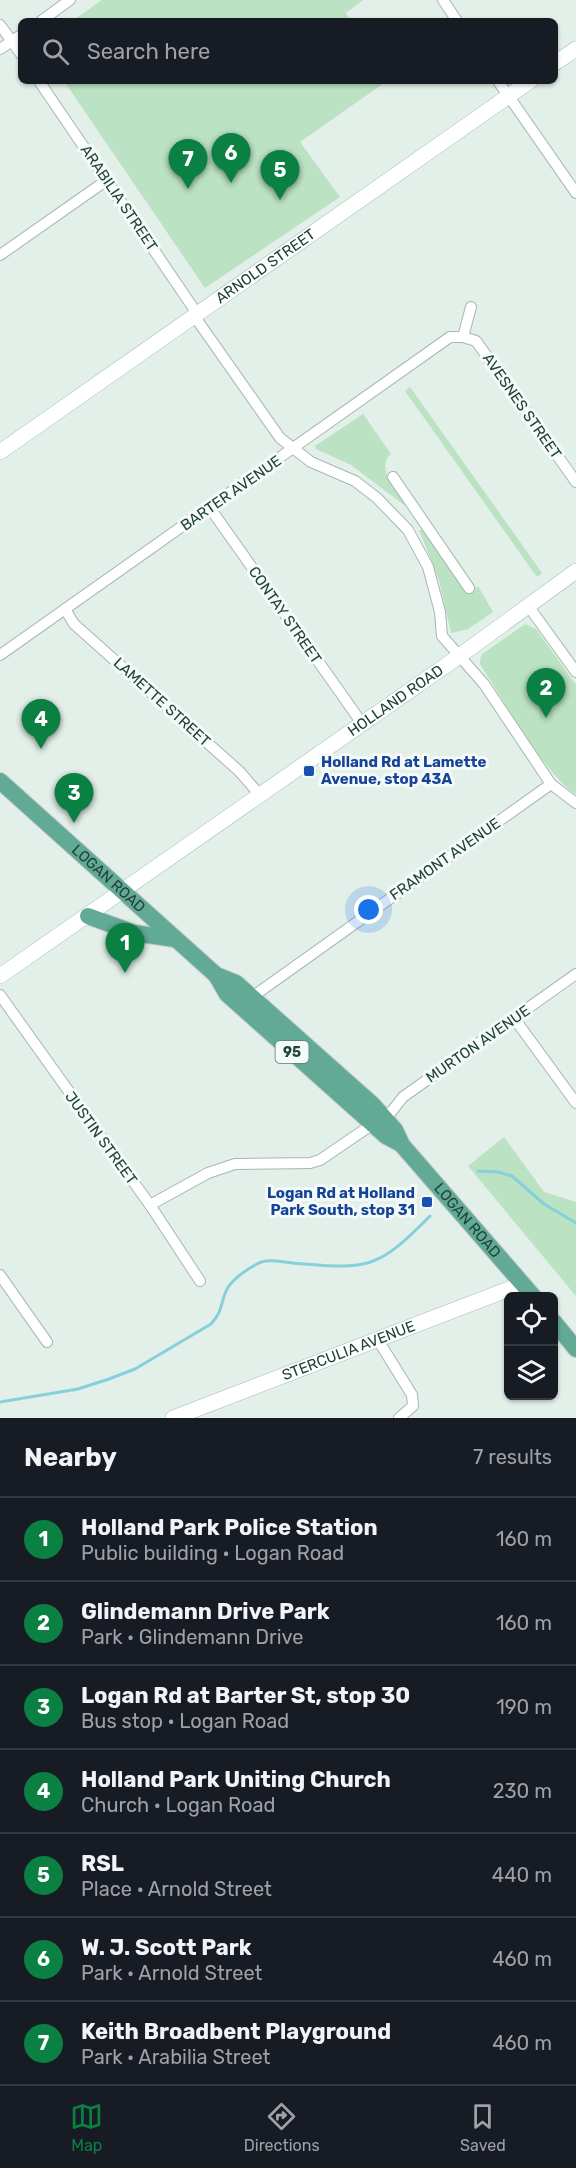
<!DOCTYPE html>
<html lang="en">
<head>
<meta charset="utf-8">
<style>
	body { margin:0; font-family:Rubik,sans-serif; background:#20242c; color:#f1f3f6 }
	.controls { position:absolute; right:18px; bottom:18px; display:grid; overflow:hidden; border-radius:9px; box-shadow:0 2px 4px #0004 }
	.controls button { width:54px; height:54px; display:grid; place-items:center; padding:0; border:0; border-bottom:2px solid #363941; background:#171b24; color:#f1f3f6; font:30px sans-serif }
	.you { position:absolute; left:369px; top:910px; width:21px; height:21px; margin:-15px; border:4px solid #fff; border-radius:50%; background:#1a73e8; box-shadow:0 0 0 9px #1a73e833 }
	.badge { display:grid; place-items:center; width:39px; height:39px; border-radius:50%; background:#0b8043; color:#fff; font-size:20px; font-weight:700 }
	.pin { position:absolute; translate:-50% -50px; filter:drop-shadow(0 2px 3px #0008) }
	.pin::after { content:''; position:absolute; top:32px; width:21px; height:18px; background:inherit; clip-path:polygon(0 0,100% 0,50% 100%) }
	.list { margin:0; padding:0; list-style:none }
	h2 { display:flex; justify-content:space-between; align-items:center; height:78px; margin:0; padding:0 24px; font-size:26px }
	h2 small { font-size:20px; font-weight:400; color:#9ea1a6 }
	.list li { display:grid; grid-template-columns:39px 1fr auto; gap:18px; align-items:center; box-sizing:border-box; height:84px; padding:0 24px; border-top:2px solid #363941 }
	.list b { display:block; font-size:22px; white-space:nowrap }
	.list p { margin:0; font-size:20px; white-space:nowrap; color:#9ea1a6 }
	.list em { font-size:20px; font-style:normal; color:#9ea1a6 }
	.icon { flex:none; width:33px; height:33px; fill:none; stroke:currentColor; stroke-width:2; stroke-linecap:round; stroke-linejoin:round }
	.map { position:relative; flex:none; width:576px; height:1418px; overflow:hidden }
	.search { position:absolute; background:#171b24; box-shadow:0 2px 4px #0004; left:18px; right:18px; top:18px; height:66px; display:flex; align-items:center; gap:15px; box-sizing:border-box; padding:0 21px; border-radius:9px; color:#9ea1a6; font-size:22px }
	.sheet { height:666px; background:#171b24 }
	nav { display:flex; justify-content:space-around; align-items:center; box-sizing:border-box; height:84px; border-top:2px solid #363941; background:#171b24; font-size:16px; color:#9ea1a6 }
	nav a { display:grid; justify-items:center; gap:3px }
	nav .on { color:#0b8043 }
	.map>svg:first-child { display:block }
	.green { fill:#bae2c3 }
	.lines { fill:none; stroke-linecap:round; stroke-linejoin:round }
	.stream { stroke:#85d0da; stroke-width:3 }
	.street-casing { stroke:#a5b8b0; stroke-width:12 }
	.secondary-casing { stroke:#a0bcb1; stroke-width:16 }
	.primary-casing { stroke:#c1cac7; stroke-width:18 }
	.street { stroke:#fff; stroke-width:10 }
	.secondary { stroke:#fff; stroke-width:15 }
	.primary { stroke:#62aa95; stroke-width:16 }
	.transit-dot { fill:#1a4fb4; stroke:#f4faf7; stroke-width:2 }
	.labels { text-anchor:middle; stroke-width:6; stroke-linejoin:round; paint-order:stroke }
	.shield { fill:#f4faf7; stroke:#607a71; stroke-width:1.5 }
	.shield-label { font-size:14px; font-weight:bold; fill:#204338 }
	.street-label { font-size:15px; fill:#204338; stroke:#f4faf7 }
	.transit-label { font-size:15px; font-weight:bold; fill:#164399; stroke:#f4faf7; text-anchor:start }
</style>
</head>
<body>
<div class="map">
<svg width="576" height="1418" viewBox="0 0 576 1418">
	<rect width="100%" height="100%" fill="#e3efe9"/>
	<g class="green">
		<path d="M102,0H363L346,13L351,21H72Z"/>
		<path d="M64,81H387L300,142L340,197L205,288Z"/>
		<path d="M410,387L542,573L537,577L405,391Z"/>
		<path d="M363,414L391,454C374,468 399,494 408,508L351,465L316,449L315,446Z"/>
		<path d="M419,530H422L467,594L478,586L493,612L468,629L451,633L439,580Z"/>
		<path d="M525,624L536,629L576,685V794C547,778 501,696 480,664L481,655Z"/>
		<path d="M504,1137L544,1192L576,1202V1296L468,1166Z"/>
	</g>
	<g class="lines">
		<g class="stream">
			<path d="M478,1171L498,1172L512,1176L544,1204L576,1223"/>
			<path d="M0,1402L78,1389L109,1379L135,1369L211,1324C223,1311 220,1305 226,1291C231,1280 246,1270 257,1264C267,1258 281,1262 292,1263C368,1269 376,1271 430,1216"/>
		</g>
		<g class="street-casing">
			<g id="street">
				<path d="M443,0L457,21"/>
				<path d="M41,21L70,0"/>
				<path d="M0,25L21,54"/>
				<path d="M0,49L21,35"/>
				<path d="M39,81L198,315"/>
				<path d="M498,81L576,193"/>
				<path d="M0,255L107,180"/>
				<path d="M195,317L280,438L311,462L355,481L377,498L408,530L428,567L440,612L442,636L484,684L551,784L576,803"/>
				<path d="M463,337L471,307"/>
				<path d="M393,477L469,588"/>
				<path d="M210,508L361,722"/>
				<path d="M529,607L576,672"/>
				<path d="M65,609L74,624L239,771L259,794"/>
				<path d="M0,655L450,337H463L476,341L576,482"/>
				<path d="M0,995L150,1205L200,1281"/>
				<path d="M252,997L551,784"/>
				<path d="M514,1018L576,1103"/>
				<path d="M150,1205L208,1173L235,1164L310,1163L320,1160L392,1111L403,1097L576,974"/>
				<path d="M0,1275L47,1342"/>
				<path d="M378,1340L412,1395L413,1406L399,1418"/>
			</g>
		</g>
		<g class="secondary-casing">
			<g id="secondary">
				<path d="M555,63L576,49"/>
				<path id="s1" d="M0,452L530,81"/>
				<path id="s2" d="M0,976L458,657L576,571"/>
				<path id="s3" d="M173,1418L522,1284"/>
			</g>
		</g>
		<g class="primary-casing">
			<g id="primary">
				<path id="s4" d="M0,781L216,975L236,983L373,1105L395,1130L402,1145L533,1296"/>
				<path d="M88,916L134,933L175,939"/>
				<path d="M216,975L227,994L386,1136L399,1143"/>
				<path d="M554,1322L576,1349"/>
			</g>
		</g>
		<use href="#street" class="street"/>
		<use href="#secondary" class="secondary"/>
		<use href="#primary" class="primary"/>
	</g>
	<g class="transit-dot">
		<rect x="303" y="765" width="12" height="12" rx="3"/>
		<rect x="421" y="1196" width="12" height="12" rx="3"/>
	</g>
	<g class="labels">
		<rect class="shield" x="275.5" y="1041" width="33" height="22" rx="4.5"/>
		<g class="shield-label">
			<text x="292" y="1057">95</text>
		</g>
		<g class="street-label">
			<text transform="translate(119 198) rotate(56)" y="5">ARABILIA STREET</text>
			<text dy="5" stroke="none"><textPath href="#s1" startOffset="324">ARNOLD STREET</textPath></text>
			<text transform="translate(522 406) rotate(55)" y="5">AVESNES STREET</text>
			<text transform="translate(231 493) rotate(-35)" y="5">BARTER AVENUE</text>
			<text transform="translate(285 615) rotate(55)" y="5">CONTAY STREET</text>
			<text dy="5" stroke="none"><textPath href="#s2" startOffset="482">HOLLAND ROAD</textPath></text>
			<text transform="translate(162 702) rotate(42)" y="5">LAMETTE STREET</text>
			<text transform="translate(445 859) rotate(-35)" y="5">FRAMONT AVENUE</text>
			<text dy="5" stroke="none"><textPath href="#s4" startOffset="146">LOGAN ROAD</textPath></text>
			<text transform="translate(478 1044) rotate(-35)" y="5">MURTON AVENUE</text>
			<text transform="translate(101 1138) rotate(54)" y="5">JUSTIN STREET</text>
			<text dy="5" stroke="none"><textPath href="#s4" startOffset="645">LOGAN ROAD</textPath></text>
			<text dy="5" stroke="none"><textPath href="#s3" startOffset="188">STERCULIA AVENUE</textPath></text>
		</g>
		<g class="transit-label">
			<text x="321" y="767">Holland Rd at Lamette<tspan x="321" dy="17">Avenue, stop 43A</tspan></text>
			<text x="415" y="1198" text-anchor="end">Logan Rd at Holland<tspan x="415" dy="17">Park South, stop 31</tspan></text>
		</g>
	</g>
</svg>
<div class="controls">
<button><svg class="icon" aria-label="locate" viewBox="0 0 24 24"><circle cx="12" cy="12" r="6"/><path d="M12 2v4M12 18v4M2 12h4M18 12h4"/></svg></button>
<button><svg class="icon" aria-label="layers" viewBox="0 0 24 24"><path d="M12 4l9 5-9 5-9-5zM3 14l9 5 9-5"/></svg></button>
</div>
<div class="you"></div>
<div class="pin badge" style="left:125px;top:973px">1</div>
<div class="pin badge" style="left:546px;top:718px">2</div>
<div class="pin badge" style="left:74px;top:823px">3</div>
<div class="pin badge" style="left:41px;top:749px">4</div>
<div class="pin badge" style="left:280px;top:200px">5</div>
<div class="pin badge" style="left:231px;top:183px">6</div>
<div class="pin badge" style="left:188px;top:189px">7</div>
<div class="search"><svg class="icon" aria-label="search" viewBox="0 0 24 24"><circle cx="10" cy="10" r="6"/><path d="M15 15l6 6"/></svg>Search here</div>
</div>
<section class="sheet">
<h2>Nearby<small>7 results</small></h2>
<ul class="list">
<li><span class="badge">1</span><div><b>Holland Park Police Station</b><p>Public building · Logan Road</p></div><em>160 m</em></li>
<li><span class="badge">2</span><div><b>Glindemann Drive Park</b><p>Park · Glindemann Drive</p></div><em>160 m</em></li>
<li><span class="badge">3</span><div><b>Logan Rd at Barter St, stop 30</b><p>Bus stop · Logan Road</p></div><em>190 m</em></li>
<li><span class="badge">4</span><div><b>Holland Park Uniting Church</b><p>Church · Logan Road</p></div><em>230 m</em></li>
<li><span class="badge">5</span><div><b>RSL</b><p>Place · Arnold Street</p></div><em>440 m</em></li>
<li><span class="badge">6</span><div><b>W. J. Scott Park</b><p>Park · Arnold Street</p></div><em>460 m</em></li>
<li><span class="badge">7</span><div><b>Keith Broadbent Playground</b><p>Park · Arabilia Street</p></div><em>460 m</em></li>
</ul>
</section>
<nav>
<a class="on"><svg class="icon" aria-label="map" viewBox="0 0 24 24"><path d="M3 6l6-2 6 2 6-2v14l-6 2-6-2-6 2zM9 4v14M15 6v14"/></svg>Map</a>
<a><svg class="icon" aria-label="directions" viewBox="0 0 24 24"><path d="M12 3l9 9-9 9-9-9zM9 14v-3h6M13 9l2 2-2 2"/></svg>Directions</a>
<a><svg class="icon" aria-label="saved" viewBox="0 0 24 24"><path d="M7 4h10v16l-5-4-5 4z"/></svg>Saved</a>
</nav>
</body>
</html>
